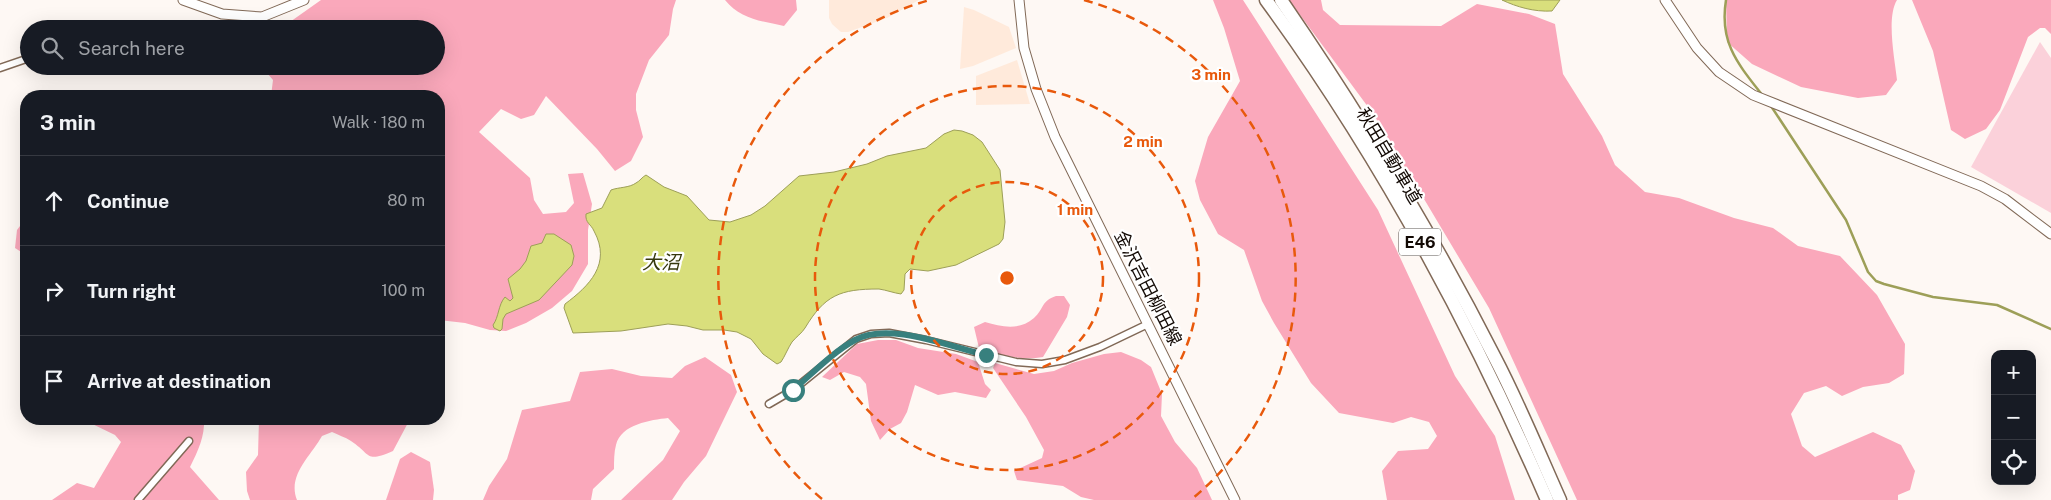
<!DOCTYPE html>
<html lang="en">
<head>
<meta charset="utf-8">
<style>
	body { margin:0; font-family:"Public Sans","Noto Sans JP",sans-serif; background:#20242c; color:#f1f3f6 }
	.controls { position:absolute; right:15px; bottom:15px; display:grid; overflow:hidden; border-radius:10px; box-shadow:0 5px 20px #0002 }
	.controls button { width:45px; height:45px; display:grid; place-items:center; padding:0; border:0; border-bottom:1px solid #363941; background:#171b24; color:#f1f3f6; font:25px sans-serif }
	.stop { position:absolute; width:15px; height:15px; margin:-11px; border:4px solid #38807e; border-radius:50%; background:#fff }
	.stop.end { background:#38807e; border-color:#fff; box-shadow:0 1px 5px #0008 }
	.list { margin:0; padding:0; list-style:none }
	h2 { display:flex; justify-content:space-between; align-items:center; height:65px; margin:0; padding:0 20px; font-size:21px }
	h2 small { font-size:16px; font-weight:400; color:#9ea1a6 }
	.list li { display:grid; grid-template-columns:32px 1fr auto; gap:15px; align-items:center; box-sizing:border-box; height:90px; padding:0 20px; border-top:1px solid #363941 }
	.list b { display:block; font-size:19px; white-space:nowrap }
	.list em { font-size:16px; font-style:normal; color:#9ea1a6 }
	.icon { flex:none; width:28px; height:28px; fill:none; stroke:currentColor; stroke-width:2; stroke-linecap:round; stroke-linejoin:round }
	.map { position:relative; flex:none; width:2051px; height:500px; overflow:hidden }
	.search { position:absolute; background:#171b24; box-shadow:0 5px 20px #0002; left:20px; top:20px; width:425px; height:55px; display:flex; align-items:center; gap:12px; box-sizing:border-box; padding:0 18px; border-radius:28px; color:#9ea1a6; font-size:19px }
	.panel { position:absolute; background:#171b24; box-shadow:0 5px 20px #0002; left:20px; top:90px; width:425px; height:335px; border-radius:20px }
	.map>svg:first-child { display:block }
	.built { fill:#ffeadb }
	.green { fill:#fbd1da }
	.forest { fill:#faa8bb }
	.water { fill:#d9df7c; stroke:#9d9f58 }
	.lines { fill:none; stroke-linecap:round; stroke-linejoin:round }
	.stream { stroke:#9d9f58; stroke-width:2.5 }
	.minor-casing { stroke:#816957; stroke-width:9 }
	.tertiary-casing { stroke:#816957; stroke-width:11 }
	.secondary-casing { stroke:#816957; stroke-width:11 }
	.motorway-casing { stroke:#816957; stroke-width:15 }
	.minor { stroke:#fff; stroke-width:6 }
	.tertiary { stroke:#fff; stroke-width:9 }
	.secondary { stroke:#fff; stroke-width:9 }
	.motorway { stroke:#fff; stroke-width:12 }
	.route { stroke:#38807e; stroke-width:6 }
	.ring { fill:none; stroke:#e8590c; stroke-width:2.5; stroke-dasharray:9 6 }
	.labels { text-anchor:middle; stroke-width:4.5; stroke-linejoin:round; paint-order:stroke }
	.shield { fill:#fff; stroke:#59534f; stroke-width:1 }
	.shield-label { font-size:16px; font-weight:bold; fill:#120904 }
	.street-label { font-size:18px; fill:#120904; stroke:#fff }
	.water-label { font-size:19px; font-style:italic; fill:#36380d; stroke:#fff }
	.centre { fill:#e8590c; stroke:#fff; stroke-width:2.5 }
	.ring-label { font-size:15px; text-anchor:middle; font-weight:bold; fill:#e8590c; stroke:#fff; stroke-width:4.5; stroke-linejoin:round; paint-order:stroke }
</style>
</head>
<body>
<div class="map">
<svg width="2051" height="500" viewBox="0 0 2051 500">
	<rect width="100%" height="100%" fill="#fef8f4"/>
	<g class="built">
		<path d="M829,0H919L887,18L848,32H841L832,24L829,18Z"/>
		<path d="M964,7L974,10L1009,27L1016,48L973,66L960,69Z"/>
		<path d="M1017,60L1030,104L976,105V76Z"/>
	</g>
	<path class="green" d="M2040,42L2051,58V213L1971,167Z"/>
	<g class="forest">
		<path d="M321,0H676L673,9L669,35L649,60L636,94V110L643,137L631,161L615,171L597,149L546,96L534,115L521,119L501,109L479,132L530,178L534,200L543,214L566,212L574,203L568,174L583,173L592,204L588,230V264L572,291L552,308L526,323L506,331L490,330L465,323L439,320V96H271L273,80L261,66H436V29H280Z"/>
		<path d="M725,0H796L797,10L784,26C761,21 740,19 725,0Z"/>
		<path d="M1213,0H1243L1378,210L1455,376L1495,436L1515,500H1387L1382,471L1398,451L1428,449L1437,436L1429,422L1411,417L1393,423L1339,413L1311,383L1274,323L1262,301L1244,250L1218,234L1200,200L1195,181L1208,137L1240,81L1224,28Z"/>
		<path d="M1289,0H1321L1323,10L1340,25L1441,26L1477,4L1529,14L1555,24L1563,74L1602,136L1615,165L1645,192L1679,198L1734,218L1773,228L1798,246L1840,256L1877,295L1905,344L1904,374L1889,383L1863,387L1842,396L1826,386L1804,393L1791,414L1802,446L1815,457L1873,432L1901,445L1915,471L1910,490L1898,495V500H1577L1489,308L1374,115Z"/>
		<path d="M1726,0H1897C1886,18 1895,60 1897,80L1886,95L1858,98L1801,87L1752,64L1727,42Z"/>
		<path d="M1912,0H2051V34L2045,28H2040L2028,37L2000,110L1986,129L1965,139L1951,130L1933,51Z"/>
		<path d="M26,218V255L15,248L17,230Z"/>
		<path d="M1056,296H1064L1070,305L1067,317L1043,357C1021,361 1000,355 979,348L974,327L985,322C1002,327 1019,331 1034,318C1044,309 1041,301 1056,296Z"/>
		<path d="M878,340H896L918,348L956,354L978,362L985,384L991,390L986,398L955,392L938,395L915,385L907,412L901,423L890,429L880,440L871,421L866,384L860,377L844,372L830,380L822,377L857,344Z"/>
		<path d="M1121,352L1141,360L1151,367L1162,394L1161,416L1175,442L1197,468L1212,500H1094L1081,497L1063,486L1017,480L1014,471L1042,458L1044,450L1026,417L993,368L995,363L1034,374L1054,371L1072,363L1104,354Z"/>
		<path d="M705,357L731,375L737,392L706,456L684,482L672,500H621L663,460L680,431L668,418C651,420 621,424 616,445C614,452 614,461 614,469L593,489L591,500H483L489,486L507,459L522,410L570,401L580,372L612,369L641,376L672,378L685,366Z"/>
		<path d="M82,419H204C205,436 198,451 190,467L219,500H52L77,483L94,488L121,442L115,435Z"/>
		<path d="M259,419H359L363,422L369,419H410L393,451C365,463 372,455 351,441C345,437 338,435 332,432L322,436C311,456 287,475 297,500H250L247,491L246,472L258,455Z"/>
		<path d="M411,452L430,462L434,490L433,500H386L400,459Z"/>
	</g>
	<g class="water">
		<path d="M1502,0H1560L1552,11C1534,12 1517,7 1502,0Z"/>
		<path d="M954,130L962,131L973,135L982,142L1000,170L1005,222L1003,239L999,244L956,265L928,271L910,269L905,274L904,290L901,294C894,293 886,290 879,289C840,289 825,295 805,328C802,333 796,337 792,342C788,348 785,356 781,362L777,364L763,354L751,339L737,332L724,330H703L687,326L668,324L621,331L573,333L564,308L565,304C589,286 612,264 594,231C591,224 585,223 586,214L602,208L611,190C619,187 629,188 636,183C640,181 642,177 646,175L664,187L687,196L709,220L730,222L751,215L765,206L799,176L834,172L867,164L887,156L926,148L944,134Z"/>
		<path d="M546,234H554L571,245L574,256L572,265L539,300L506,314L503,319L502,329L500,331L494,328L493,325C499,317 498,305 505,297L510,301L513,298L508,279L520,269L526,261L531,246L542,243Z"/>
	</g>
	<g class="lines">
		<g class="stream">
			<path d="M1726,0C1719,43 1738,64 1763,96"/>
			<path d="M1771,106L1846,220L1868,272L1876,281L1884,284L1933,297L1997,305L2051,329"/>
		</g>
		<g class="minor-casing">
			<g id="minor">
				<path d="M0,68L29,58"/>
				<path d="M769,404L793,390L856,339L871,334L889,333L926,340L1016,362L1042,364L1065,360L1100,347L1148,324"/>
				<path d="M138,500L189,441"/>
			</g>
		</g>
		<g class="tertiary-casing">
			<g id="tertiary">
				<path d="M183,0L222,14L262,17L304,0"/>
				<path d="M1665,0L1697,48L1719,72L1753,95L1981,186L2005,199L2051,234"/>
			</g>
		</g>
		<g class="secondary-casing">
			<path id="secondary" d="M1019,0L1024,48L1036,89L1055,137L1235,500"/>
		</g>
		<g class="motorway-casing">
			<g id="motorway">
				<path d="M1266,0C1379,154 1471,325 1547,500"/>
				<path d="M1281,0C1360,115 1432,234 1495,358C1519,404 1539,453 1560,500"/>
			</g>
		</g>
		<use href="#minor" class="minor"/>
		<use href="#tertiary" class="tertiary"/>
		<use href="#secondary" class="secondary"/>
		<use href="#motorway" class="motorway"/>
	</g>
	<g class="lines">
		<path class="route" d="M793,390C813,373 833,352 855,340C889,321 950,347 986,355"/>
	</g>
	<g class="ring">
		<circle cx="1007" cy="278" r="96"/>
		<circle cx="1007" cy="278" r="192"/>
		<path d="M822 499A288 288 0 0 1 930 0M1084 0A288 288 0 0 1 1192 499"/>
	</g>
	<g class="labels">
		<rect class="shield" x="1399" y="228.5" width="42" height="27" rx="4"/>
		<g class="shield-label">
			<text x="1420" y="248">E46</text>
		</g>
		<g class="street-label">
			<text transform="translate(1389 156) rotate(59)" y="6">秋田自動車道</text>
			<text transform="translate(1148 288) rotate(63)" y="6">金沢吉田柳田線</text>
		</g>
		<g class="water-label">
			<text x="661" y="269">大沼</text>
		</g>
	</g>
	<circle cx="1007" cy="278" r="8" class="centre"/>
	<g class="ring-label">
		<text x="1211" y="80">3 min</text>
		<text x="1143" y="147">2 min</text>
		<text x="1075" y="215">1 min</text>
	</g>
</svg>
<div class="controls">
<button>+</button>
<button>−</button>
<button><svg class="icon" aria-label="locate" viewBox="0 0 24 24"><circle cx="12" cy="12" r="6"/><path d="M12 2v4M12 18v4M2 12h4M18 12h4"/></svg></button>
</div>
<div class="stop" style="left:793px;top:390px"></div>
<div class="stop end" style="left:986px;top:355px"></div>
<div class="search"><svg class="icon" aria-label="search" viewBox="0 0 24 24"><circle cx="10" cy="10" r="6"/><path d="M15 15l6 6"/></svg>Search here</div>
<section class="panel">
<h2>3 min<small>Walk · 180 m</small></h2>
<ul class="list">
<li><svg class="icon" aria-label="ahead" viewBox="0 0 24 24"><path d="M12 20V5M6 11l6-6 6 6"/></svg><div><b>Continue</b></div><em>80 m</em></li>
<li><svg class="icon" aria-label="right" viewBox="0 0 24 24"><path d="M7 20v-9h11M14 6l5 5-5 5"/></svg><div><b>Turn right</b></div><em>100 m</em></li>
<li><svg class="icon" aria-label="arrive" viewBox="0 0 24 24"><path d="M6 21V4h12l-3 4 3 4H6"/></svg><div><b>Arrive at destination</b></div></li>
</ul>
</section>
</div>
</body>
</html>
